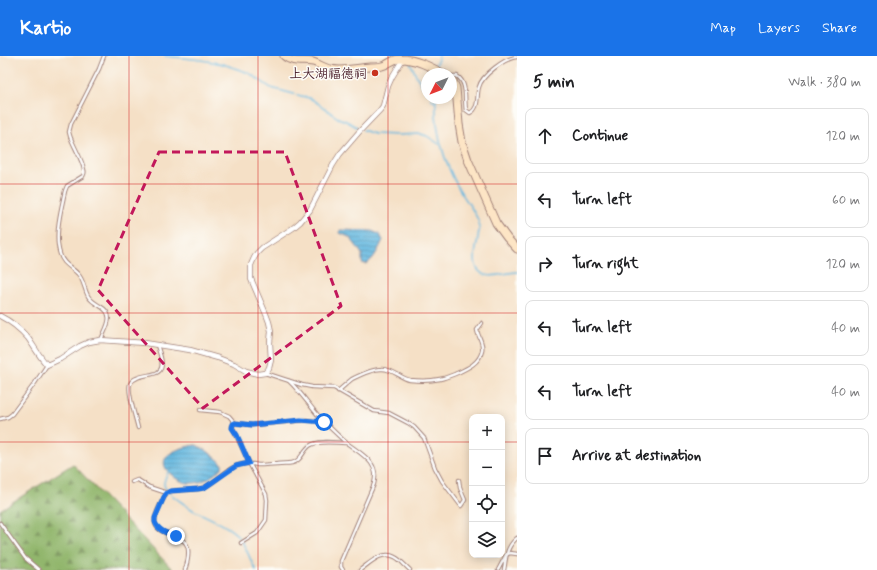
<!DOCTYPE html>
<html lang="en">
<head>
<meta charset="utf-8">
<style>
	body { margin:0; font-family:Mynerve,"LXGW WenKai TC",sans-serif; background:#f6f6f6; color:#202124 }
	.controls { position:absolute; right:12px; bottom:12px; display:grid; overflow:hidden; border-radius:8px; box-shadow:0 2px 10px #0003 }
	.controls button { width:36px; height:36px; display:grid; place-items:center; padding:0; border:0; border-bottom:1px solid #e0e0e0; background:#fff; color:#202124; font:20px sans-serif }
	.compass { position:absolute; left:421px; top:12px; width:36px; height:36px; border-radius:50%; background:#fff; box-shadow:0 2px 10px #0003; rotate:228deg }
	.stop { position:absolute; width:12px; height:12px; margin:-9px; border:3px solid #1a73e8; border-radius:50%; background:#fff }
	.stop.end { background:#1a73e8; border-color:#fff; box-shadow:0 1px 4px #0008 }
	.list { margin:0; padding:0; list-style:none }
	h2 { display:flex; justify-content:space-between; align-items:center; height:52px; margin:0; padding:0 16px; font-size:17px }
	h2 small { font-size:13px; font-weight:400; color:#757577 }
	.list li { display:grid; grid-template-columns:26px 1fr auto; gap:12px; align-items:center; box-sizing:border-box; height:56px; margin:0 8px 8px; padding:0 8px; border:1px solid #e0e0e0; border-radius:8px }
	.list b { display:block; font-size:15px; white-space:nowrap }
	.list em { font-size:13px; font-style:normal; color:#757577 }
	.icon { flex:none; width:22px; height:22px; fill:none; stroke:currentColor; stroke-width:2; stroke-linecap:round; stroke-linejoin:round }
	.map { position:relative; flex:none; width:517px; height:514px; overflow:hidden }
	header { display:flex; align-items:center; gap:24px; box-sizing:border-box; height:56px; padding:0 20px; background:#1a73e8; color:#fff }
	header strong { font-size:19px }
	nav { display:flex; gap:22px; margin-inline-start:auto; font-size:14px }
	main { display:flex }
	aside { flex:1; background:#fff }
	.map>svg:first-child { display:block }
	.forest { fill:url(#forest-firs); stroke:#6e6a4c }
	.water { fill:url(#water-rules); stroke:#576c86 }
	.lines { fill:none; stroke-linecap:round; stroke-linejoin:round }
	.stream { stroke:#64b8e0; stroke-width:1.5 }
	.lane-casing { stroke:#a08078; stroke-width:4.5 }
	.street-casing { stroke:#a08078; stroke-width:6 }
	.secondary-casing { stroke:#a08078; stroke-width:9 }
	.lane { stroke:#fff; stroke-width:2.5 }
	.street { stroke:#fff; stroke-width:4.5 }
	.secondary { stroke:#fde5c5; stroke-width:7 }
	.route { stroke:#1a73e8; stroke-width:5 }
	.marked { fill:none; stroke:#c2185b; stroke-width:3; stroke-dasharray:8 5; stroke-linejoin:round }
	.grid { fill:none; stroke:#d62828; stroke-width:1; stroke-opacity:0.55 }
	.poi-dot { fill:#c8321e; stroke:#fdfcf7; stroke-width:1.5 }
	.labels { text-anchor:middle; stroke-width:3; stroke-linejoin:round; paint-order:stroke }
	.poi-label { font-size:13px; fill:#4a1f2b; stroke:#fdfcf7; text-anchor:end }
</style>
</head>
<body>
<header>
<strong>Kartio</strong>
<nav><a>Map</a><a>Layers</a><a>Share</a></nav>
</header>
<main>
<div class="map">
<svg width="517" height="514" viewBox="0 0 517 514">
	<defs>
		<pattern id="forest-firs" width="22" height="20" patternUnits="userSpaceOnUse"><rect width="22" height="20" fill="#91b66c"/><path d="M5 1l3.5 6h-7zM16 11l3.5 6h-7z" fill="#789359"/></pattern>
		<pattern id="water-rules" width="6" height="5" patternUnits="userSpaceOnUse"><rect width="6" height="5" fill="#64b8e0"/><path d="M0 2.5h6" fill="none" stroke="#5495b6"/></pattern>
	</defs>
	<rect width="100%" height="100%" fill="#fdfcf7"/>
	<filter id="ink" filterUnits="userSpaceOnUse"><feTurbulence type="fractalNoise" baseFrequency=".025" numOctaves="2"/><feDisplacementMap in="SourceGraphic" scale="8" xChannelSelector="R" yChannelSelector="G"/><feConvolveMatrix kernelMatrix="1 2 1 2 8 2 1 2 1" color-interpolation-filters="sRGB"/></filter>
	<filter id="wash" filterUnits="userSpaceOnUse"><feTurbulence type="fractalNoise" baseFrequency=".012" numOctaves="4" result="noise"/><feDisplacementMap in="SourceGraphic" scale="16" xChannelSelector="R" yChannelSelector="G"/><feGaussianBlur stdDeviation="0.9" result="paint"/><feColorMatrix in="noise" values="0 0 0 0 0 0 0 0 0 0 0 0 0 0 0 0 0 1.4 0 .05"/><feComposite in="paint" operator="in"/></filter>
	<g filter="url(#wash)">
		<rect width="100%" height="100%" fill="#f5e0c6"/>
		<path class="forest" d="M73,408L173,514H0V454Z"/>
		<g class="water">
			<path d="M340,174L372,175L379,178L383,184C379,192 374,204 366,208L362,207V198L355,188L349,181L340,177Z"/>
			<path d="M196,389L206,394L222,407V412C214,419 204,427 192,427C185,428 178,424 173,420C149,401 180,391 196,389Z"/>
		</g>
		<g class="lines">
			<g class="stream">
				<path d="M165,0L202,4L223,8L249,17L271,32L309,42L313,44L338,62L346,65L357,71"/>
				<path d="M410,6L417,21L427,37"/>
				<path d="M435,11L439,0"/>
				<path d="M431,42L435,46"/>
				<path d="M436,42C434,73 444,106 459,133C464,142 477,158 479,167C481,181 469,204 479,215C489,225 505,216 517,216"/>
				<path d="M363,74L374,78L397,79L421,78L427,80L439,88"/>
				<path d="M168,416C166,420 164,424 164,428C164,433 170,437 173,440C180,445 186,450 193,454C207,461 226,468 237,479C246,488 249,503 256,514"/>
			</g>
		</g>
	</g>
	<g filter="url(#ink)">
		<g class="lines">
			<g class="lane-casing">
				<g id="lane">
					<path d="M451,20H457C468,27 464,43 466,54L470,57C480,52 476,40 479,31C482,19 505,2 517,1"/>
					<path d="M101,284C106,271 116,259 100,250C95,247 91,245 88,240C84,233 84,224 78,218C72,211 63,209 60,198C54,180 61,154 65,135L67,130L83,120C84,118 85,117 84,114C83,105 73,89 70,80L69,76L71,68L99,13L104,0"/>
					<path d="M265,317L302,329L312,331L334,332L374,355L389,357L408,367L414,371L424,382L435,412L442,425L461,450L465,444L460,432L459,424"/>
					<path d="M289,325C303,338 312,354 325,367C333,374 340,382 348,388C356,394 365,399 371,407C376,414 376,420 374,428L341,505V511L343,514"/>
					<path d="M338,335C343,331 347,327 352,323C360,319 372,313 381,313C392,312 400,322 410,324C419,325 431,325 440,323C445,322 450,320 455,318C466,313 479,308 482,295C484,287 478,281 477,274L482,267"/>
					<path d="M200,354L220,356L229,360L235,367"/>
					<path d="M0,363L8,361L12,358L35,327L47,309"/>
					<path d="M138,372C136,363 127,336 130,328C131,326 134,323 137,322C143,319 154,319 158,316C166,311 159,296 157,289"/>
					<path d="M132,426L137,424H138L149,431L167,437"/>
					<path d="M0,467L25,502L39,514"/>
					<path d="M241,487L257,477L266,464L267,444L266,438L249,407L232,370L235,367L252,369L306,364L323,366"/>
					<path d="M185,514C187,508 189,500 188,493C186,476 156,481 155,466C154,459 164,439 169,436C176,432 195,436 205,431C218,425 228,410 243,408C249,407 253,408 258,409C265,409 271,408 277,408C282,407 287,408 292,407C302,405 303,393 311,389C319,384 337,387 347,387"/>
					<path d="M360,514C370,507 382,494 395,501C401,504 405,510 410,514"/>
					<path d="M498,514L506,499L510,497L517,498"/>
					<path d="M504,514C506,502 506,491 517,482"/>
				</g>
			</g>
			<g class="street-casing">
				<path id="street" d="M0,260C10,265 21,274 28,282C35,292 39,300 47,309L60,303L80,290L89,286L100,284L145,287L190,294L218,302L234,308L246,315L258,318L265,317L269,312L271,304L270,287L271,275L269,266L266,258L251,223V209L254,202L257,197L262,192L293,172L300,166L310,154L333,109L340,98L359,76L380,54L383,50L388,30L392,21L403,3"/>
			</g>
			<g class="secondary-casing">
				<g id="secondary">
					<path d="M284,0C293,8 303,4 313,6C319,8 324,12 330,13C343,16 356,12 370,11C374,11 378,11 382,10C389,9 392,2 401,3C416,3 431,11 444,18"/>
					<path d="M451,23L453,25L456,32L459,68L462,86L468,104L496,167L507,182L517,193"/>
				</g>
			</g>
			<use href="#lane" class="lane"/>
			<use href="#street" class="street"/>
			<use href="#secondary" class="secondary"/>
		</g>
	</g>
	<g class="lines" filter="url(#ink)">
		<path class="route" d="M176,480C168,478 158,475 155,466V462L164,441L167,437L170,435L198,433L204,432L236,410L249,407L237,379L232,372L233,368L235,367L252,369L301,364L324,366"/>
	</g>
	<path class="marked" d="M159,96H285L341,250L203,352L98,234Z"/>
	<path class="grid" d="M129,0V514M258,0V514M388,0V514M0,128H517M0,257H517M0,386H472M502,386H517"/>
	<circle class="poi-dot" cx="375" cy="17" r="4"/>
	<g class="labels">
		<g class="poi-label">
			<text x="367" y="22">上大湖福德祠</text>
		</g>
	</g>
</svg>
<div class="controls">
<button>+</button>
<button>−</button>
<button><svg class="icon" aria-label="locate" viewBox="0 0 24 24"><circle cx="12" cy="12" r="6"/><path d="M12 2v4M12 18v4M2 12h4M18 12h4"/></svg></button>
<button><svg class="icon" aria-label="layers" viewBox="0 0 24 24"><path d="M12 4l9 5-9 5-9-5zM3 14l9 5 9-5"/></svg></button>
</div>
<svg class="compass" viewBox="-18 -18 36 36"><path d="M0-13l5 13h-10z" fill="#e53935"/><path d="M0 13l5-13h-10z" fill="#757577"/></svg>
<div class="stop" style="left:324px;top:366px"></div>
<div class="stop end" style="left:176px;top:480px"></div>
</div>
<aside>
<h2>5 min<small>Walk · 380 m</small></h2>
<ul class="list">
<li><svg class="icon" aria-label="ahead" viewBox="0 0 24 24"><path d="M12 20V5M6 11l6-6 6 6"/></svg><div><b>Continue</b></div><em>120 m</em></li>
<li><svg class="icon" aria-label="left" viewBox="0 0 24 24"><path d="M17 20v-9H6M10 6l-5 5 5 5"/></svg><div><b>Turn left</b></div><em>60 m</em></li>
<li><svg class="icon" aria-label="right" viewBox="0 0 24 24"><path d="M7 20v-9h11M14 6l5 5-5 5"/></svg><div><b>Turn right</b></div><em>120 m</em></li>
<li><svg class="icon" aria-label="left" viewBox="0 0 24 24"><path d="M17 20v-9H6M10 6l-5 5 5 5"/></svg><div><b>Turn left</b></div><em>40 m</em></li>
<li><svg class="icon" aria-label="left" viewBox="0 0 24 24"><path d="M17 20v-9H6M10 6l-5 5 5 5"/></svg><div><b>Turn left</b></div><em>40 m</em></li>
<li><svg class="icon" aria-label="arrive" viewBox="0 0 24 24"><path d="M6 21V4h12l-3 4 3 4H6"/></svg><div><b>Arrive at destination</b></div></li>
</ul>
</aside>
</main>
</body>
</html>
